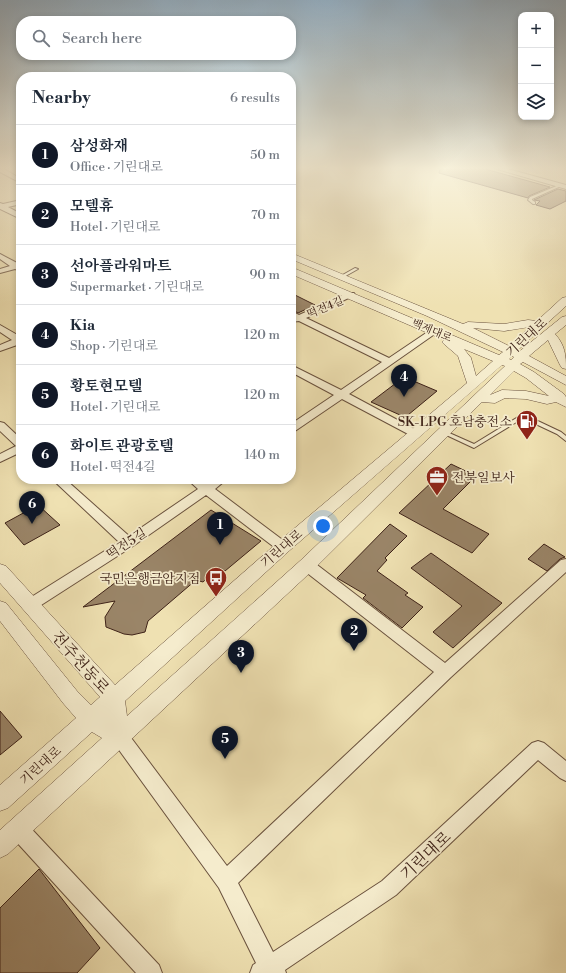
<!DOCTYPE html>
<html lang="en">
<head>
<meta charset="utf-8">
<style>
	body { margin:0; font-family:"Libre Bodoni","Noto Serif KR",serif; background:#f2f2f3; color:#1f2937 }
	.controls { position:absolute; right:12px; top:12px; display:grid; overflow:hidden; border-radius:8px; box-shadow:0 2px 6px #0003 }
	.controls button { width:36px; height:36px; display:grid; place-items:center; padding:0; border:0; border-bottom:1px solid #e0e1e3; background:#fff; color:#1f2937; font:20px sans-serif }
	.you { position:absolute; left:323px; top:526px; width:14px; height:14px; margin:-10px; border:3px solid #fff; border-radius:50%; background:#1a73e8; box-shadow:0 0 0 6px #1a73e833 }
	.badge { display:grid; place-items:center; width:26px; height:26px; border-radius:50%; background:#111827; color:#fff; font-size:13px; font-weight:700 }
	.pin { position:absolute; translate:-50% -33px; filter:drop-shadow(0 1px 2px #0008) }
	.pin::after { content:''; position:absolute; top:21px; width:14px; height:12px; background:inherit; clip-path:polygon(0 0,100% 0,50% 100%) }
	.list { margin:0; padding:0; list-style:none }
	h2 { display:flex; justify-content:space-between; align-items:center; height:52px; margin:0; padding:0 16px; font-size:17px }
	h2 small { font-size:13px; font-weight:400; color:#747a83 }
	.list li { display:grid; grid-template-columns:26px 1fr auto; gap:12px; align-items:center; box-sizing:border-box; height:60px; padding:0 16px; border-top:1px solid #e0e1e3 }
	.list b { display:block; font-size:15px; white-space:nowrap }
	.list p { margin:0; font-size:13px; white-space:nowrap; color:#747a83 }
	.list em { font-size:13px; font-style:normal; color:#747a83 }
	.icon { flex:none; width:22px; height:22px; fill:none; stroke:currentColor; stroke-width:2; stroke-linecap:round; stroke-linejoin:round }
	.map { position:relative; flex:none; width:566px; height:973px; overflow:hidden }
	.search { position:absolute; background:#fff; box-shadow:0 2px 6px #0003; left:16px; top:16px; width:280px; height:44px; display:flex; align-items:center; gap:10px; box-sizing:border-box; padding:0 14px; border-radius:16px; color:#747a83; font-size:15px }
	.panel { position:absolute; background:#fff; box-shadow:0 2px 6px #0003; left:16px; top:72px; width:280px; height:412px; border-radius:16px }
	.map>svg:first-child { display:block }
	.building { fill:#9a8568; stroke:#3e2218 }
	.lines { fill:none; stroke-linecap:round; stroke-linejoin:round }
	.service-casing { stroke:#6a523e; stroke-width:2 }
	.minor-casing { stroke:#6a523e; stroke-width:2 }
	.tertiary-casing { stroke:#6a523e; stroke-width:1 }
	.service { fill:#f5eccd; fill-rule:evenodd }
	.minor { fill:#f5eccd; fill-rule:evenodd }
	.tertiary { fill:#f5eccd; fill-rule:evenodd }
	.labels { text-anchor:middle; stroke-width:3.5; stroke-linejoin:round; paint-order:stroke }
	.far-street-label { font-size:11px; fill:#3e2218; stroke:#f5eccd }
	.street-label { font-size:13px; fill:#3e2218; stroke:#f5eccd }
	.poi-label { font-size:13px; fill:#3e2218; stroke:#f5eccd; text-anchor:end }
	.near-street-label { font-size:16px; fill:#3e2218; stroke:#f5eccd }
</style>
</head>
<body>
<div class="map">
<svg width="566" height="973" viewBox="0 0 566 973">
	<rect width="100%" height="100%" fill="#efe1b2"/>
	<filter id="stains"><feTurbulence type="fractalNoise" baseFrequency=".005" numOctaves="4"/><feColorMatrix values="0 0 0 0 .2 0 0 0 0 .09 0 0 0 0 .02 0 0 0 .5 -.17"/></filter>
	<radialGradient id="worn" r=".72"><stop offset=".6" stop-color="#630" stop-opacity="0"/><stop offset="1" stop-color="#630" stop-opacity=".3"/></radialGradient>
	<g class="building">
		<path d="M440,169H485L550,187L529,196L528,198L439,173Z"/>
		<path d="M558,189L566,191V201L550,209L536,205L540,201L534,200Z"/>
		<path d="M291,293L315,305L298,313L291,309Z"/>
		<path d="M404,377L437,391L408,415H400L371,402Z"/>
		<path d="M451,464L476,476L443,509L489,534L472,553L399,513Z"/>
		<path d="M38,505L60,525L24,545L5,523Z"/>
		<path d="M211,510L261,541L225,571L219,567L203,582L196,580L148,621L145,632L132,635L124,634L106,627L105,617L115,601L83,607Z"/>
		<path d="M390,524L407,536L385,558L387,560L377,571L408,593L405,595L423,607L402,628L363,598L366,595L337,578Z"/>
		<path d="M544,544L565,557L560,559L547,571L528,559Z"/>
		<path d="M431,553L502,603L453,648L433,632L462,606L411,568Z"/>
		<path d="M0,711L22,737L0,755Z"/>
		<path d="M39,869L100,948L77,973H0V908Z"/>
	</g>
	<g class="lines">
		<g class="service-casing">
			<g id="service">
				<path d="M559,185L561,186L532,199V200L535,202V204H533L528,200L530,197Z"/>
				<path d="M355,268L358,269L342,278L339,277Z"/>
				<path d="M523,414L561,432L566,436V441L557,434L523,418L474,448L442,433L445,431L447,432L474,444Z"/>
			</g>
		</g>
		<g class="minor-casing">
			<g id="minor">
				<path d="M0,169H4L21,179V183L0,172Z"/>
				<path d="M497,169H508L566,185V189Z"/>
				<path d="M21,200V204L8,207L21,214V219L0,209V203L3,204Z"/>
				<path d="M0,254L17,263H21V271L15,269L0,273V269L10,266L0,259Z"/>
				<path d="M348,293H354L355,295L306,318L389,358L432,329H438L439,331L349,394L418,431L419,433L418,435H410L342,399L295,431L291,432V424L334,395L291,372V365L341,390L382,362L299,321L291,322V311L299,315Z"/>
				<path d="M0,325L21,337V346L17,345L0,351V345L12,340L0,332Z"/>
				<path d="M0,422L4,423L21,439V452L0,462V454L16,446L0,431Z"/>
				<path d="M52,479H65L129,536L198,489L187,479H201L207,483L213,479H227L215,489L288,544L290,547L288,550L283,552L278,550L206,495L133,546L35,609L30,611L25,609L23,605L25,601L119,542Z"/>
				<path d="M566,559V572L451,677L238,883L273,952L382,881L532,743L538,741L544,743L566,761V781L560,778L538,760L396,895L285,970L286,973H250L253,965L256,963L219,888L114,743L111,737L114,731L120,729L126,731L227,866L434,672L302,569L300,565L302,561L307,560L312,561L445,663L561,560Z"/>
				<path d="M18,820L25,822L159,965L162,973H136L11,836L9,829L11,822Z"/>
			</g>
		</g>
		<g class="tertiary-casing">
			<path id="tertiary" d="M291,253L463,324L468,322L504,324L528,320L537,321L562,298L566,297V306L518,350L520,351L562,317L566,316V325L555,334C565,345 566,355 566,369L562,368L560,365L548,340L529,356L566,376V385L523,362L520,364L534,372L564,394L566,397V407L556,402L547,404L526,399L505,398L495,403L482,402L313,570L8,854L0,858V830L102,738L92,732L8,808L0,811V785L76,718L63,703L0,621V601L6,603L77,691L91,705L100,697L0,583V564L6,566L115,685L277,543L467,383L458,356L444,344L442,342L444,340L291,274V267L499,355L503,352L427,316L291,259ZM530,327L509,346L473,328L504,331ZM464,349L493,361L476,376L471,358ZM512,356L514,357L511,360L509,359ZM502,365L505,366L301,560L127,716L125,701L289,551ZM514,371L526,378L549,396L526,391L502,390L490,395Z"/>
		</g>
		<use href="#service" class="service"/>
		<use href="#minor" class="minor"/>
		<use href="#tertiary" class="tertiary"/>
	</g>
	<linearGradient id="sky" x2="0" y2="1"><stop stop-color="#93acbe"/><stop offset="0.55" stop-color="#f8f2dc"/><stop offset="1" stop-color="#f8f2dc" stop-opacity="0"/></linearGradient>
	<rect width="566" height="306" fill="url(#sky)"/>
	<defs>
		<g id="fuel-pin" transform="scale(1.15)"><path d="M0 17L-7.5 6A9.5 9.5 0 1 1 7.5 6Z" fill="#8f2418" stroke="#f5eccd"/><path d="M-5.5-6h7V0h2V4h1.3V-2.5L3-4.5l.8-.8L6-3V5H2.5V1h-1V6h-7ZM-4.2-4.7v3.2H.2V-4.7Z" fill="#fff"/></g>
		<g id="office-pin" transform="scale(1.15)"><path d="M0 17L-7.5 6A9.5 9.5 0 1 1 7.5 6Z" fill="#8f2418" stroke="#f5eccd"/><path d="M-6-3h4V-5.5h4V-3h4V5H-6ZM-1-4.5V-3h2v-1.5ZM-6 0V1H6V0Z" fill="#fff"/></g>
		<g id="bus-pin" transform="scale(1.15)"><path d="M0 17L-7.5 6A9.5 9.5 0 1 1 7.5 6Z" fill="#8f2418" stroke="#f5eccd"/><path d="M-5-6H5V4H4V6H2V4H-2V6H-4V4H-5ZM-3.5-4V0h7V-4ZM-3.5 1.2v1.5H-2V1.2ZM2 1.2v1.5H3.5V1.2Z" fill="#fff"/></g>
	</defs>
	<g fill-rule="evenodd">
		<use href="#fuel-pin" x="527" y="421"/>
		<use href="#office-pin" x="437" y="477"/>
		<use href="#bus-pin" x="216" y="578"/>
	</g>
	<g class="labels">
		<g class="far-street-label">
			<text transform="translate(325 307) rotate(-23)" y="4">떡전4길</text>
			<text transform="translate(432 330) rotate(23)" y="4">백제대로</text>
		</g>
		<g class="street-label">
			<text transform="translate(526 337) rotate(-42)" y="5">기린대로</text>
			<text transform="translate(126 543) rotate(-33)" y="5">떡전5길</text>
			<text transform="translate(281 548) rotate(-41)" y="5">기린대로</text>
			<text transform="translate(40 765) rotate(-42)" y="5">기린대로</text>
		</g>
		<g class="poi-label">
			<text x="512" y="426">SK-LPG 호남충전소</text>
			<text x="452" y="482" text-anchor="start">전북일보사</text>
			<text x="200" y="583">국민은행금암지점</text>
		</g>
		<g class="near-street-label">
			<text transform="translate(81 662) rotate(48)" y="6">전주천동로</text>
			<text transform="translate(425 855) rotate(-43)" y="6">기린대로</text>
		</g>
	</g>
	<rect width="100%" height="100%" filter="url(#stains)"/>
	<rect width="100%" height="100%" fill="url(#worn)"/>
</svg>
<div class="controls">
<button>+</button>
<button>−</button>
<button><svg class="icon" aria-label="layers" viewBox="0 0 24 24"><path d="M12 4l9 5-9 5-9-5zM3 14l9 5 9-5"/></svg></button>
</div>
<div class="you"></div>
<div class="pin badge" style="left:220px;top:545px">1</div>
<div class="pin badge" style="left:354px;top:651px">2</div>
<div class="pin badge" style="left:241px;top:673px">3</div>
<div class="pin badge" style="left:404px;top:397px">4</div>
<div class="pin badge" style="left:225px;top:759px">5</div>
<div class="pin badge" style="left:32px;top:524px">6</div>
<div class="search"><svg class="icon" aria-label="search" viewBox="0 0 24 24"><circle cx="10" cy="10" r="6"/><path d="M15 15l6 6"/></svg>Search here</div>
<section class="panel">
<h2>Nearby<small>6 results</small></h2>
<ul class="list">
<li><span class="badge">1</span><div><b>삼성화재</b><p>Office · 기린대로</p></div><em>50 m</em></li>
<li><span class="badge">2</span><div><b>모텔휴</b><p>Hotel · 기린대로</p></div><em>70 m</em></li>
<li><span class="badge">3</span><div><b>선아플라워마트</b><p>Supermarket · 기린대로</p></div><em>90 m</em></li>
<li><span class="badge">4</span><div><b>Kia</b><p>Shop · 기린대로</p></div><em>120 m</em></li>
<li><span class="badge">5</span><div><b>황토현모텔</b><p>Hotel · 기린대로</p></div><em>120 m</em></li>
<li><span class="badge">6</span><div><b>화이트 관광호텔</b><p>Hotel · 떡전4길</p></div><em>140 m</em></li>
</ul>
</section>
</div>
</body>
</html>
